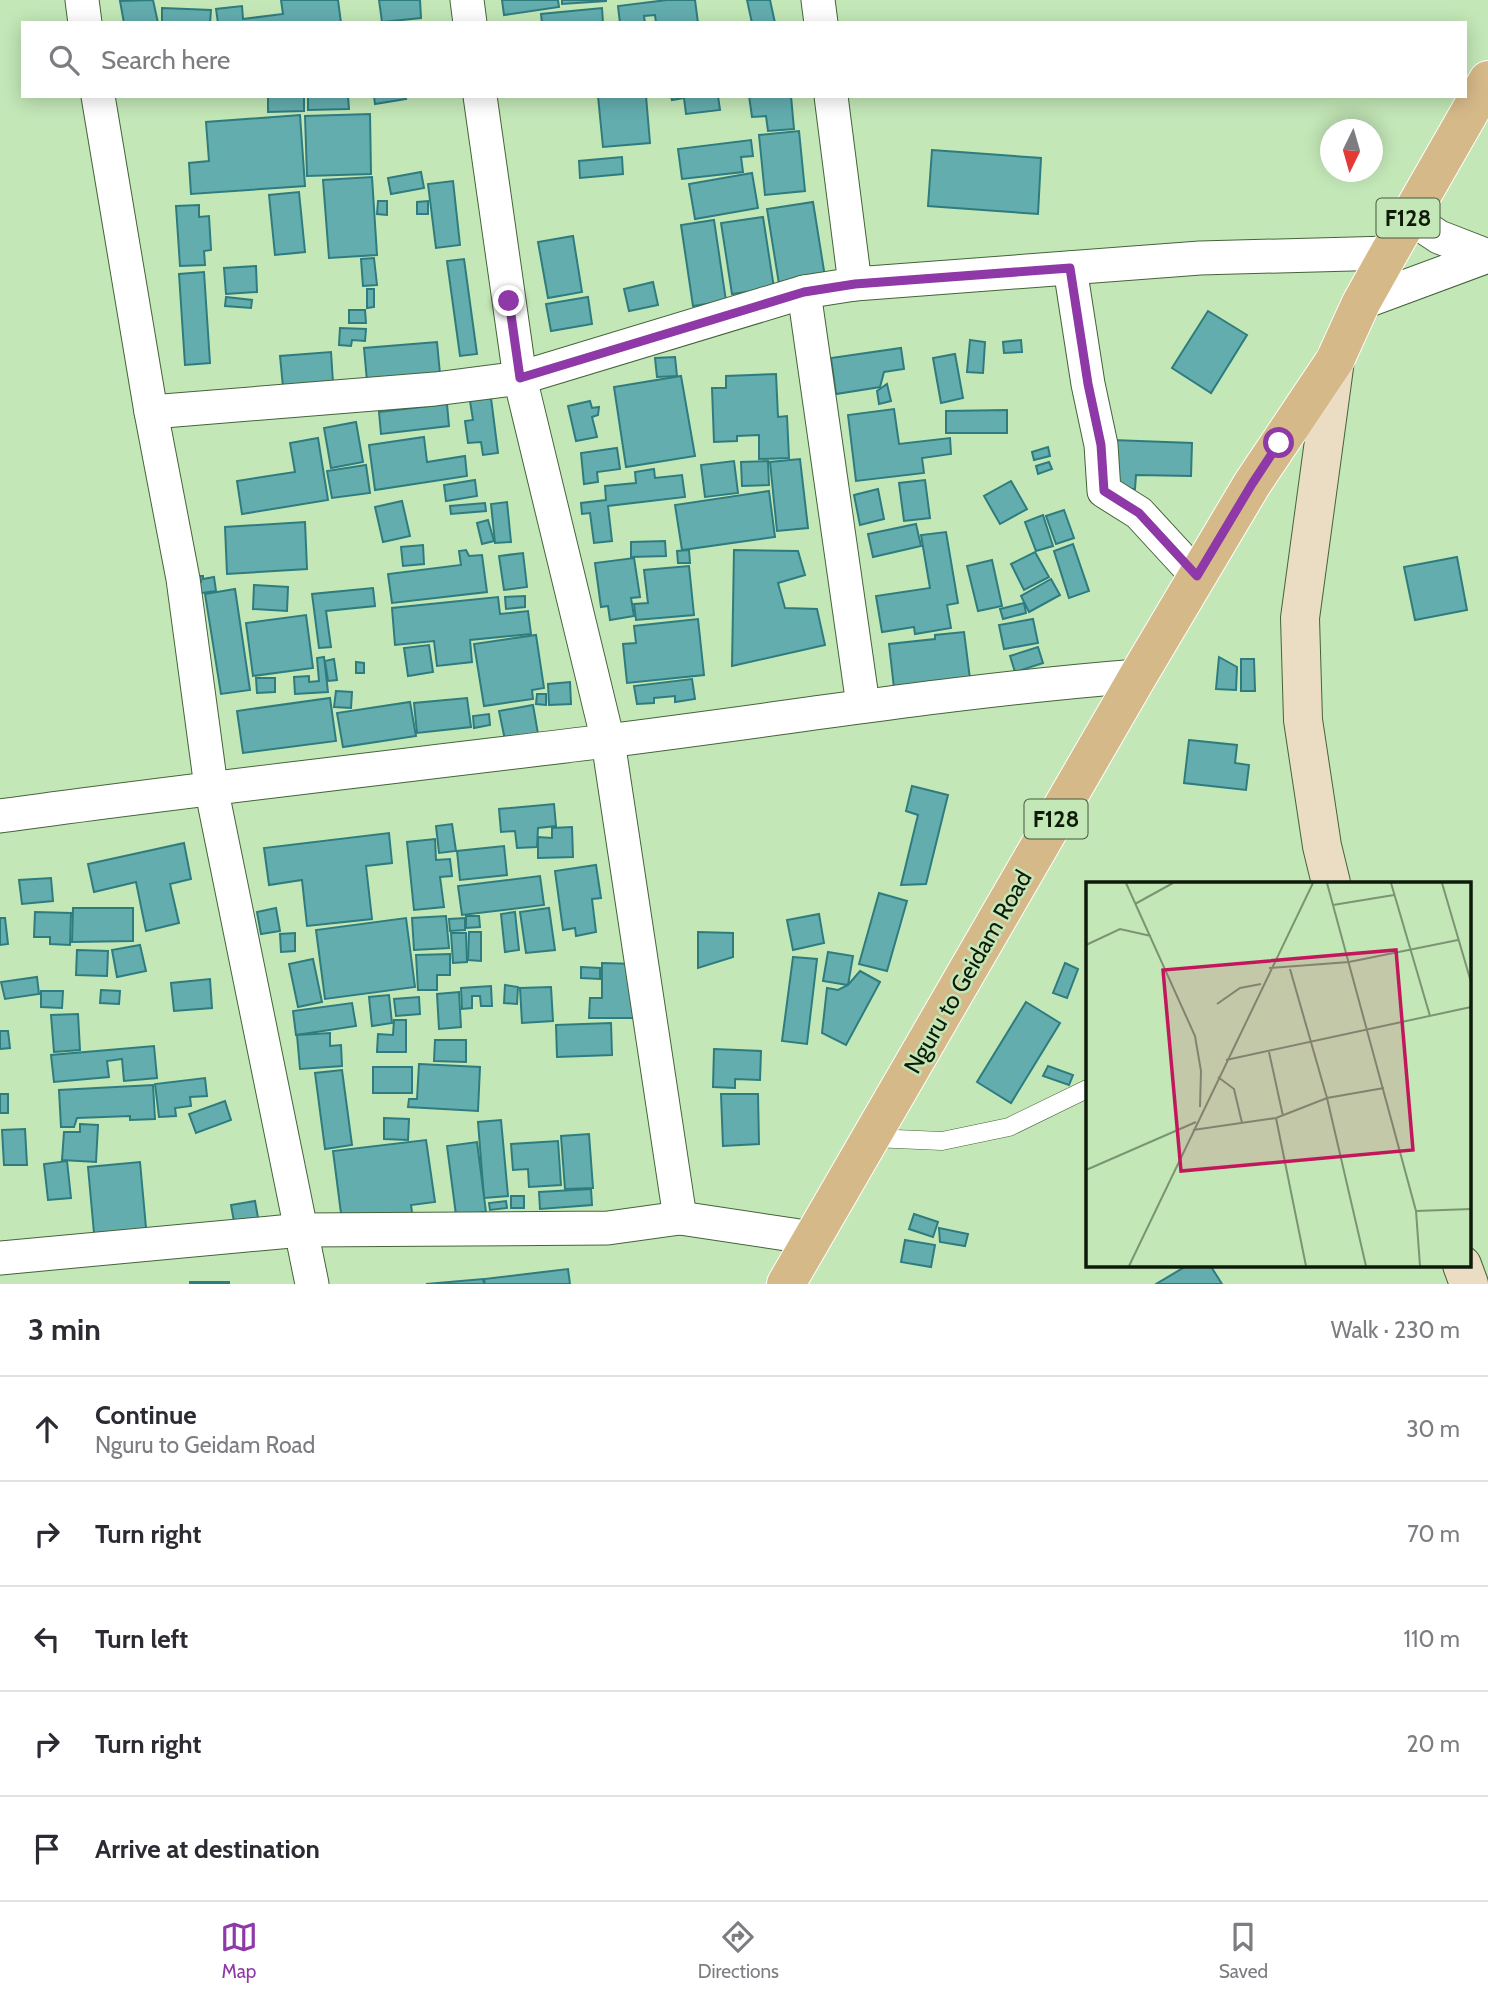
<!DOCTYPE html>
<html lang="en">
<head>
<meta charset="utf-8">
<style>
	body { margin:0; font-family:Cabin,sans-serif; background:#f2f2f3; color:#2b2b33 }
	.compass { position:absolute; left:1320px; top:119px; width:63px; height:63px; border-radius:50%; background:#fff; box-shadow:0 4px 18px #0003; rotate:185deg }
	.stop { position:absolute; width:21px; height:21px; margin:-16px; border:5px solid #8e39a7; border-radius:50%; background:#fff }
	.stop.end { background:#8e39a7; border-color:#fff; box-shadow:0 2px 7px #0008 }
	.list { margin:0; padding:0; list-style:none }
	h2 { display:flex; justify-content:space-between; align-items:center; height:91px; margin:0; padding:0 28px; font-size:30px }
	h2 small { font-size:23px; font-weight:400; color:#7c7c81 }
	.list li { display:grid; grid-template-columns:46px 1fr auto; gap:21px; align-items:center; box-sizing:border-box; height:105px; padding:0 28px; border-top:2px solid #e1e1e2 }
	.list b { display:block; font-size:26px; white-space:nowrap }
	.list p { margin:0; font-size:23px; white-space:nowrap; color:#7c7c81 }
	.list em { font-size:23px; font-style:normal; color:#7c7c81 }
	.icon { flex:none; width:38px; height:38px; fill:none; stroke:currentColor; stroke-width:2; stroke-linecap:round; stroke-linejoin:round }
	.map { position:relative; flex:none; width:1488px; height:1284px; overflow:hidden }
	.search { position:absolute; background:#fff; box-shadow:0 4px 18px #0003; left:21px; right:21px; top:21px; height:77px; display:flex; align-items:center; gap:18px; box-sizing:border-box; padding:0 24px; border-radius:0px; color:#7c7c81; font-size:26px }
	.sheet { height:616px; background:#fff }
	nav { display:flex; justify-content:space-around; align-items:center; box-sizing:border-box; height:98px; border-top:2px solid #e1e1e2; background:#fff; font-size:19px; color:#7c7c81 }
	nav a { display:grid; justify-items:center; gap:4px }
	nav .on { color:#8e39a7 }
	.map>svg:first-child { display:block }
	.building { fill:#63adaf; stroke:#2f7c7e; stroke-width:2 }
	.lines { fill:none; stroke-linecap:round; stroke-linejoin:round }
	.lane-casing { stroke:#45633a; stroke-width:19 }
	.street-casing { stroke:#45633a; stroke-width:35 }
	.secondary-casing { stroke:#45633a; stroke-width:40 }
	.primary-casing { stroke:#fff; stroke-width:40 }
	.lane { stroke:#fff; stroke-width:18 }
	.street { stroke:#fff; stroke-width:33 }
	.secondary { stroke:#ebdcc4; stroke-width:38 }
	.primary { stroke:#d6b989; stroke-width:38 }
	.route { stroke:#8e39a7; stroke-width:9 }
	.labels { text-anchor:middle; stroke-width:5; stroke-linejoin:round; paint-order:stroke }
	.shield { fill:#c3e7b7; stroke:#45583e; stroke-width:2 }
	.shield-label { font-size:23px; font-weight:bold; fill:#0f1b0a }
	.street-label { font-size:24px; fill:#0f1b0a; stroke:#c3e7b7 }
	.inset-road { fill:none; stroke:#7b9572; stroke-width:2 }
	.view { fill:#c2185b; fill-opacity:0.15; stroke:#c2185b; stroke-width:3.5 }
	.inset-edge { fill:none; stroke:#0f1b0a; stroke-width:3.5 }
</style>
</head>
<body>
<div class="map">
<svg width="1488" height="1284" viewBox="0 0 1488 1284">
	<rect width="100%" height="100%" fill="#c3e7b7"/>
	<g class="building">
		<path d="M153,0L158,23H124L120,1Z"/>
		<path d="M281,0H338L341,23H218L216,9L242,6L243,19L283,14Z"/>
		<path d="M379,0H420L421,18L382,22Z"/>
		<path d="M502,0H558L559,7L504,15Z"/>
		<path d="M562,0H606V1L562,4Z"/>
		<path d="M667,0H695L698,23H656L655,15L644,16L645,23H620L618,6Z"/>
		<path d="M747,0H770L775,23H752Z"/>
		<path d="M162,8L211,10L210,23H162Z"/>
		<path d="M602,8L603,23H542L541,14Z"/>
		<path d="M268,96H304V111L268,112Z"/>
		<path d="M308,96H348L349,109L308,110Z"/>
		<path d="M374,96H405L406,99L375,104Z"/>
		<path d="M598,96H646L650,143L603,147Z"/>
		<path d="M671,96H718L720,110L686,114L684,98L672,100Z"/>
		<path d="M749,96H791L794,129L768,131L766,116L752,117Z"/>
		<path d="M370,114L371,174L307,176L305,116Z"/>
		<path d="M300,115L305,186L191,194L189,163L209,161L206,122Z"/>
		<path d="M799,131L805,191L765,195L759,135Z"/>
		<path d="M751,140L753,156L741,157L743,172L682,179L678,149Z"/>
		<path d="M932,150L1041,158L1038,214L928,206Z"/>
		<path d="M622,157L623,174L580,178L579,161Z"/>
		<path d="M421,172L424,188L391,194L388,178Z"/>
		<path d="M752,173L758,208L695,219L689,184Z"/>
		<path d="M372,177L377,255L329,258L323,180Z"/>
		<path d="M453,181L460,245L436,248L428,184Z"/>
		<path d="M299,192L305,252L275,255L269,195Z"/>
		<path d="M378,201H387V215L377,214Z"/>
		<path d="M428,201V214H417V202Z"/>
		<path d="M813,202L825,277L779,284L767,209Z"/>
		<path d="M199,205V217L209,216L211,250L204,251L205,265L180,266L176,206Z"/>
		<path d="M763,217L774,288L732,294L721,223Z"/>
		<path d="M714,220L726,301L693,306L681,225Z"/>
		<path d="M573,236L582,292L548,298L538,242Z"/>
		<path d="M374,258L377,285L363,286L361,259Z"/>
		<path d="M464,259L477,354L460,356L447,261Z"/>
		<path d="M256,266L257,292L226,294L224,268Z"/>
		<path d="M204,272L210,363L185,365L179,274Z"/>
		<path d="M653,282L658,305L629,311L624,289Z"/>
		<path d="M367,289H374V307L367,308Z"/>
		<path d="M226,297L252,300L251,308L225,306Z"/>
		<path d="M588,297L592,324L551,331L546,304Z"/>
		<path d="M349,310H365L366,323H349Z"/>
		<path d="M1208,311L1247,335L1211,393L1172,368Z"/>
		<path d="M340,328L366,329L365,341L352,340L351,346L339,345Z"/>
		<path d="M970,340L985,342L983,373L967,372Z"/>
		<path d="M1021,340L1022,352L1004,353L1003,342Z"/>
		<path d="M437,342L440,374L367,381L364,348Z"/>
		<path d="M901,348L904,369L884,372L880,387L836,394L831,358Z"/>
		<path d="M331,352L333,383L283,387L280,356Z"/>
		<path d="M955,354L963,398L941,403L933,358Z"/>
		<path d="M675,357L677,376L657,377L655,358Z"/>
		<path d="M776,374L778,417L787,416L789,458L759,459V435L737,436V441L714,442L712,388H726V376Z"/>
		<path d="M681,376L695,456L626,467L614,387Z"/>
		<path d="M887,384L891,401L879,404L877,391Z"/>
		<path d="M491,398L498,453L483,455L481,442L468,443L465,421L473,420L470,401Z"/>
		<path d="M590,401L592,408L599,407L598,415L592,417L597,437L576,441L568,406Z"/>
		<path d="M447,404L449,426L381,434L379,412Z"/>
		<path d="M894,409L899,444L950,438L951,454L922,458L924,473L856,481L848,415Z"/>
		<path d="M1007,410V433H946V411Z"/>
		<path d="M356,422L363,462L331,468L324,428Z"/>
		<path d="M424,437L427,462L465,456L467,476L375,490L369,445Z"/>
		<path d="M318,438L328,500L242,514L237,481L295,472L290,443Z"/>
		<path d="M1112,440L1192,443L1191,476L1136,475L1135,489L1110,488Z"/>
		<path d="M1048,447L1050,456L1034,460L1032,452Z"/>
		<path d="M617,448L620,469L597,472L598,482L584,484L581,453Z"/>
		<path d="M800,459L808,528L777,531L770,462Z"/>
		<path d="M734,461L738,493L705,497L701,465Z"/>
		<path d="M768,461L769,485L742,486L741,462Z"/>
		<path d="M1049,462L1052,469L1038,474L1036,466Z"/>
		<path d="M366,465L370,493L332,498L327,471Z"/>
		<path d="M654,469L655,478L682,475L685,497L608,506L612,541L594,543L590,513L582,514L581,503L606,500L605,486L636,483L635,472Z"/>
		<path d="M475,480L477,496L446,501L444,485Z"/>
		<path d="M925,480L930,518L904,521L899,483Z"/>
		<path d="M1011,481L1027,509L1000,524L984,496Z"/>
		<path d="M878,489L884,519L860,525L854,495Z"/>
		<path d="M769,491L775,537L682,550L675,505Z"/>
		<path d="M402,501L410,536L383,542L375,507Z"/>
		<path d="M507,502L511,542L495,543L491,504Z"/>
		<path d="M485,503L486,511L451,514L450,506Z"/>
		<path d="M1064,510L1074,538L1056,544L1046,516Z"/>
		<path d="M1043,515L1053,546L1036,551L1025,522Z"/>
		<path d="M488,520L494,541L482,544L477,523Z"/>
		<path d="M305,522L307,569L227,574L225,527Z"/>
		<path d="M916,524L921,546L873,557L868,534Z"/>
		<path d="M946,532L958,603L947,605L951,628L915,634L914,627L882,632L876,596L930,588L921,535Z"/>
		<path d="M665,541L666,556L631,557V542Z"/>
		<path d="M1073,544L1089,591L1069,598L1054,551Z"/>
		<path d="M423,545L424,564L403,566L401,547Z"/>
		<path d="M466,550L469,556L482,555L487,592L392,603L388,574L461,565L459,551Z"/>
		<path d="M689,550L690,563H678L677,551Z"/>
		<path d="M734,550L798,551L805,575L778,583L785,608L817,609L825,645L732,666Z"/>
		<path d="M1035,552L1049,577L1024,590L1011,564Z"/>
		<path d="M523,553L527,587L504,590L499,556Z"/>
		<path d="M1457,557L1467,610L1415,620L1404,567Z"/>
		<path d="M634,558L640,597L631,598L634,616L610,620L608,606L601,607L595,563Z"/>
		<path d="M992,560L1002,606L978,611L967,566Z"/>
		<path d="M689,566L694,615L636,620L634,604L648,603L644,570Z"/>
		<path d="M200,576H203V579L214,577L216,591L195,594L193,583L201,582Z"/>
		<path d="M1051,579L1060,595L1029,612L1021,596Z"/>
		<path d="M254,585L288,587L287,611L253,609Z"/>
		<path d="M373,588L375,606L326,611L331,647L319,648L312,594Z"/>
		<path d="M235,589L250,690L221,694L205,594Z"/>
		<path d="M525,596V607L506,609L505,597Z"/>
		<path d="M498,597L500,614L528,611L531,634L470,640L472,662L437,666L434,641L395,645L392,608Z"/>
		<path d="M1024,603L1026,613L1003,619L1000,609Z"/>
		<path d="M306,615L313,668L253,676L246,623Z"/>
		<path d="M698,619L704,675L627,683L623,644L636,643L634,626Z"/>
		<path d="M1033,619L1038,643L1004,649L999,625Z"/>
		<path d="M964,632L970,679L894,688L889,644L935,639V635Z"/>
		<path d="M536,635L544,688L532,690L533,699L484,706L474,644Z"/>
		<path d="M429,645L433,672L408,676L404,648Z"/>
		<path d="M1038,647L1043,663L1015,672L1010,656Z"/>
		<path d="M324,657L328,692L295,694L294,677L309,676V682L319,681L317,658Z"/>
		<path d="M1219,657L1237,667L1236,690L1216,689Z"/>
		<path d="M334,659L337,680L328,681L325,661Z"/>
		<path d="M1241,659H1254L1255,691H1241Z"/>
		<path d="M356,662L364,663V673H356Z"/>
		<path d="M256,678H275V692L257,693Z"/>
		<path d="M692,679L695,699L675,702V696L654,698V703L637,704L634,686Z"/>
		<path d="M570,682L571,704L549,705L548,684Z"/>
		<path d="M336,691L352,692L351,708L334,707Z"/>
		<path d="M537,694H546V705L536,704Z"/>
		<path d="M330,698L336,741L243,753L237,711Z"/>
		<path d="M467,698L471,727L417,733L414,703Z"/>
		<path d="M410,702L416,736L343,747L337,713Z"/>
		<path d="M533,705L538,734L505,740L499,711Z"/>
		<path d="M489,714L490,725L474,728L473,716Z"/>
		<path d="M1189,740L1237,745L1235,763L1249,765L1246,790L1184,783Z"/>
		<path d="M912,786L948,795L926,884L901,885L918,815L906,811Z"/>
		<path d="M554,804L556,826L538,828L537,847L517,848L515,831L501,832L499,809Z"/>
		<path d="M452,824L456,851L439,853L436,826Z"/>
		<path d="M572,827L573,857L538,858V837L552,838V828Z"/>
		<path d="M389,833L392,863L366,866L372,919L307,926L302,880L269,885L264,848Z"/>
		<path d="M435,839L436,860L450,859L452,876L440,877L444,907L414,910L407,842Z"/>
		<path d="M184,843L191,879L170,884L179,923L146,931L136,882L94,892L88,864Z"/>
		<path d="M504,846L507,875L460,880L457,851Z"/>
		<path d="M596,865L601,898L592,899L596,932L576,936L575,928L563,930L555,871Z"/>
		<path d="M540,876L544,905L462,915L458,886Z"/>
		<path d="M51,878L53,901L22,904L19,880Z"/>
		<path d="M879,893L907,901L887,971L859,964Z"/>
		<path d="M73,908H133V941L72,942Z"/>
		<path d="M276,908L280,931L261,934L257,912Z"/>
		<path d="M549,908L555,950L526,953L520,912Z"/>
		<path d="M35,912L71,913L70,945L50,944V937H34Z"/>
		<path d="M515,912L519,950L505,952L501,914Z"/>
		<path d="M819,914L824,943L793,950L787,920Z"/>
		<path d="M446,916L449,948L414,950L412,918Z"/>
		<path d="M466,916H479L480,927L466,928Z"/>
		<path d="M0,918H5L8,944L0,945Z"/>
		<path d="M406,918L415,987L325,999L316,930Z"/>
		<path d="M465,918V930L450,931L449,919Z"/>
		<path d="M469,932H481V961L468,960Z"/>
		<path d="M698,932L733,933V957L698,968Z"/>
		<path d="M295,933V951L281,952L280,934Z"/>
		<path d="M451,933H466L467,962L453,963Z"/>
		<path d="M140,945L146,971L117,977L112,950Z"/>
		<path d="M77,950L108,951L107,976L76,975Z"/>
		<path d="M828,952L853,956L848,985L823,981Z"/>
		<path d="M450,954V975H437V990H418L416,955Z"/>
		<path d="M793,957L817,959L807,1044L782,1041Z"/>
		<path d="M313,959L322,1002L298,1007L289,964Z"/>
		<path d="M602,963L635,964V1018H589L590,998H602Z"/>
		<path d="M1065,963L1078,969L1067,998L1053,993Z"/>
		<path d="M581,967L600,968V979L581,978Z"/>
		<path d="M860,971L880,982L846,1045L822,1033L827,988L838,990L848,985Z"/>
		<path d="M37,977L39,994L5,999L1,982Z"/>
		<path d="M210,979L212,1008L174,1011L171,983Z"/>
		<path d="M505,985L518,987L517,1004L504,1003Z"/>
		<path d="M491,986L492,1006H481L480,996H472V1008L462,1009L461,988Z"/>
		<path d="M551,987L553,1021L522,1023L520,988Z"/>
		<path d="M101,990L120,991L119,1004L100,1003Z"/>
		<path d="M41,991H63L62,1008L41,1007Z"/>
		<path d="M459,992L461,1027L439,1029L437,994Z"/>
		<path d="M389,995L392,1023L372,1026L369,997Z"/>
		<path d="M419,997L420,1014L396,1016L394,999Z"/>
		<path d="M1026,1002L1060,1023L1011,1103L977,1082Z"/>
		<path d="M352,1003L356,1026L296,1035L293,1011Z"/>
		<path d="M78,1014L80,1050L54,1052L51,1015Z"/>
		<path d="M394,1020H406V1052H377L378,1034L393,1035Z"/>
		<path d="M611,1023L612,1055L557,1057L556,1025Z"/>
		<path d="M0,1031H8L10,1048L0,1049Z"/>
		<path d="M330,1033V1046L341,1045L342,1066L300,1069L297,1035Z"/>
		<path d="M435,1040H466V1062L434,1061Z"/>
		<path d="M154,1046L157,1078L124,1081L122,1059L107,1061L109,1077L54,1082L51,1055Z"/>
		<path d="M714,1049L761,1051L760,1080L735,1079V1088L713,1087Z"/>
		<path d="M419,1064L480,1067L478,1111L408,1107L409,1099H417Z"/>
		<path d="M1048,1066L1073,1075L1069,1085L1043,1076Z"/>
		<rect x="373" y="1067" width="39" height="26"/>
		<path d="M342,1070L352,1145L325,1149L315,1073Z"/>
		<path d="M205,1078L207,1096L190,1097L191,1106L175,1108L176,1116L159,1117L155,1084Z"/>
		<path d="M153,1085L155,1119L130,1120V1116L77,1118L74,1127H61L59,1090Z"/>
		<rect x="0" y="1094" width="8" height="19"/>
		<path d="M721,1094H758L759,1144L723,1146Z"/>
		<path d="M225,1101L231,1120L196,1133L189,1114Z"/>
		<path d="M384,1118L409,1119L408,1140L384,1139Z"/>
		<path d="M501,1120L508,1196L484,1198L478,1122Z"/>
		<path d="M80,1124L98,1125L96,1162L62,1160L64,1132H80Z"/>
		<path d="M25,1129L27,1165H4L2,1130Z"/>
		<path d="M589,1134L593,1188L565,1189L561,1136Z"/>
		<path d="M426,1140L435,1202L411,1205L413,1220L343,1229L333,1151Z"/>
		<path d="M558,1141L561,1185L529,1187L528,1169L513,1170L511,1144Z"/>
		<path d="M477,1142L486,1212L456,1215L447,1146Z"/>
		<path d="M67,1161L71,1198L48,1200L44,1164Z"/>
		<path d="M140,1162L147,1239L95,1244L88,1167Z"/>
		<path d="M591,1189L592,1205L540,1209L539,1192Z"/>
		<rect x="511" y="1196" width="13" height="12"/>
		<path d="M255,1201L259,1223L235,1227L231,1205Z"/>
		<path d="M506,1201L507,1208L490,1210L489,1203Z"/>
		<path d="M914,1214L938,1222L933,1237L909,1229Z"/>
		<path d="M939,1228L968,1234L965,1246L940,1242Z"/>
		<path d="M905,1240L935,1245L931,1267L901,1262Z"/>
		<path d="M1188,1265H1210L1222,1284H1156Z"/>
		<path d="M568,1269L570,1284H485L484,1279Z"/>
		<path d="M483,1279L484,1284H426Z"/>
		<rect x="190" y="1282" width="39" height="2"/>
	</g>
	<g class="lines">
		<g class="lane-casing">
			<path id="lane" d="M872,1138L942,1141L1009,1127L1087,1089"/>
		</g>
		<g class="street-casing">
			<g id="street">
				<path d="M82,0L85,23"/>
				<path d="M467,0L470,23"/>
				<path d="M818,0L821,23"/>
				<path d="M98,96L151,412L183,579L211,787L312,1284"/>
				<path d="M480,96L520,378L608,741L680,1218"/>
				<path d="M831,96L855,284"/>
				<path d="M1409,217L1439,237L1488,256"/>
				<path d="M1070,268L1088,384L1101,445L1104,491L1139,513L1197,576"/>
				<path d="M804,292L863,705"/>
				<path d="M1361,303L1488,256"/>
				<path d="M151,412L435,389L520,378L804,292L855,284L1200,258L1389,253"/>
				<path d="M0,816C202,788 404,766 606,741C783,719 959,690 1138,676"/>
				<path d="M0,1258L302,1230L608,1228L680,1218L813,1238"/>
			</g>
		</g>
		<g class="secondary-casing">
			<g id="secondary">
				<path d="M1331,883L1322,846L1303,720L1300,618L1335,360"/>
				<path d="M1462,1265L1469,1284"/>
			</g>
		</g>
		<g class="primary-casing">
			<path id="primary" d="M786,1284L1138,676L1252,484L1335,360L1361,303L1389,253L1488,80"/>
		</g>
		<use href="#lane" class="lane"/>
		<use href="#street" class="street"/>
		<use href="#secondary" class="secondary"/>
		<use href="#primary" class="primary"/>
	</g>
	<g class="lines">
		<path class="route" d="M509,301L520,378L804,292L855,284L1070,268L1088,384L1101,445L1104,491L1139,513L1197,576L1252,484L1279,443"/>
	</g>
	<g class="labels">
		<g class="shield">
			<rect x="1376.5" y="198.5" width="63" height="39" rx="5"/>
			<rect x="1024.5" y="799.5" width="63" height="39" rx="5"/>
		</g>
		<g class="shield-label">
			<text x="1408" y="226">F128</text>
			<text x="1056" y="827">F128</text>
		</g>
		<g class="street-label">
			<text transform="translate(968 972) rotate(-60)" y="8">Nguru to Geidam Road</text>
		</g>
	</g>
	<g transform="translate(1086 882)">
		<rect width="385" height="385" fill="#c3e7b7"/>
		<path class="inset-road" d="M40,1L109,154L115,189L114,225M241,1L330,329L334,384M305,1L344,134M356,1L385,100M49,22L87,1M247,23L308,13M0,63L34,47L65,54M183,86L263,80L372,58M204,87L241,216L280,384M131,122L154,106L175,102M183,170L197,234M140,178L385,125M132,195L148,207L156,241M190,236L220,384M107,248L190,236L241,216L298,206M0,288L110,240M330,329L385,327M43,384L227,1"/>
		<path class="view" d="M310,68L327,268L95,289L77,88Z"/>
		<rect width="385" height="385" class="inset-edge"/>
	</g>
</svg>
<svg class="compass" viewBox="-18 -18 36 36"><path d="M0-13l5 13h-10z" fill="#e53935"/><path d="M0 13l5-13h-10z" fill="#7c7c81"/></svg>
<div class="stop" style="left:1279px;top:443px"></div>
<div class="stop end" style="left:509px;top:301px"></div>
<div class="search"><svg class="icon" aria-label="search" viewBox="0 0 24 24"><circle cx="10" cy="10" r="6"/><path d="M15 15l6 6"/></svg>Search here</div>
</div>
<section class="sheet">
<h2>3 min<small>Walk · 230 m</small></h2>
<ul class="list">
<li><svg class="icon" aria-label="ahead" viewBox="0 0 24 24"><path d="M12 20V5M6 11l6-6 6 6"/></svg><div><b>Continue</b><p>Nguru to Geidam Road</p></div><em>30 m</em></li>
<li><svg class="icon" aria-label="right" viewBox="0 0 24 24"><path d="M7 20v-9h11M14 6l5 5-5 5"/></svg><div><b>Turn right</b></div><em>70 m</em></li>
<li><svg class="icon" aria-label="left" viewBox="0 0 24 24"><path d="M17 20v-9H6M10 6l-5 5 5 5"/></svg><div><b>Turn left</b></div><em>110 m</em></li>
<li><svg class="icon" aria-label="right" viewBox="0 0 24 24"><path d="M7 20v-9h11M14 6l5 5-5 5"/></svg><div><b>Turn right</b></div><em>20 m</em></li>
<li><svg class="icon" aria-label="arrive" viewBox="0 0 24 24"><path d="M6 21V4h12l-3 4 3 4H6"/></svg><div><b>Arrive at destination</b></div></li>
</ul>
</section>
<nav>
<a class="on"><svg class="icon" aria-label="map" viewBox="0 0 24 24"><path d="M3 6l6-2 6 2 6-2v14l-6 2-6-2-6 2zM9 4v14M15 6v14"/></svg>Map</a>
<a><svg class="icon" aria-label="directions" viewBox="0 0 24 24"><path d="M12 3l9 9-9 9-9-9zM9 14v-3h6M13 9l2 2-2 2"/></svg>Directions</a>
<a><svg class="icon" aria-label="saved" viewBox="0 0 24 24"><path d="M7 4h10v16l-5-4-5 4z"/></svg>Saved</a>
</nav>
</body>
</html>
